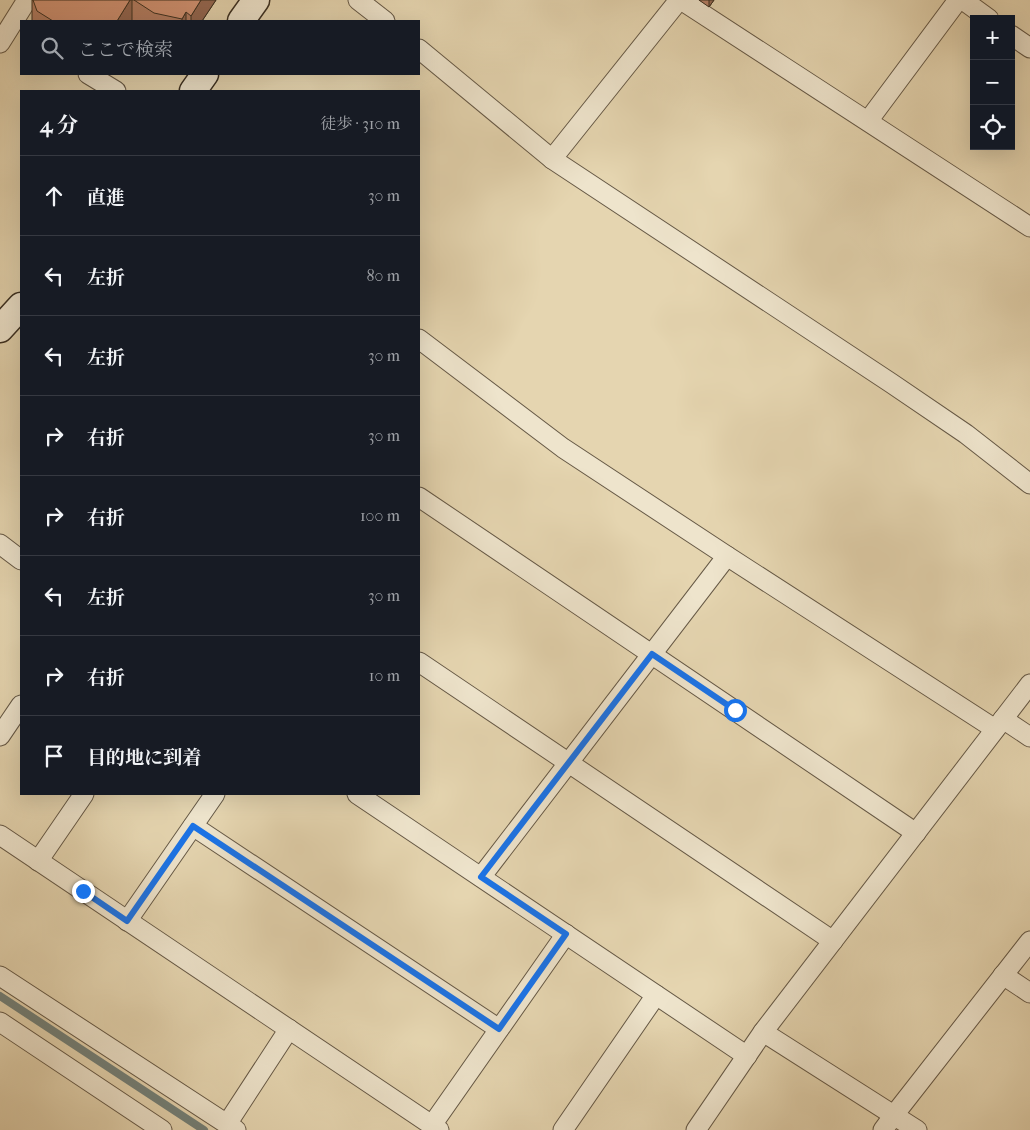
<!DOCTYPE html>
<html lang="ja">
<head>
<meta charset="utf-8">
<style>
	body { margin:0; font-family:"IM FELL French Canon","Noto Serif JP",serif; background:#242831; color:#f1f3f6 }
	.controls { position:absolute; right:15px; top:15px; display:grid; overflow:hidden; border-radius:0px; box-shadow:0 5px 20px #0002 }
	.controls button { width:45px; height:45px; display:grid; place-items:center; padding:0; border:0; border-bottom:1px solid #363941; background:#171b24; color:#f1f3f6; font:25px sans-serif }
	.stop { position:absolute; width:15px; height:15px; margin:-11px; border:4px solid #1a73e8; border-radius:50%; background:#fff }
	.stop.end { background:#1a73e8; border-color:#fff; box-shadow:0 1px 5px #0008 }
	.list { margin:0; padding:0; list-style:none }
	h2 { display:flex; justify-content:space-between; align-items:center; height:65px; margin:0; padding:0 20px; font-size:21px }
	h2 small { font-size:16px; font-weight:400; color:#9ea1a6 }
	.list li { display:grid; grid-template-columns:32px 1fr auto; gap:15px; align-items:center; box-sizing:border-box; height:80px; padding:0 20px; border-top:1px solid #363941 }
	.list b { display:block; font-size:19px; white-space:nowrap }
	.list em { font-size:16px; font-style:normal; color:#9ea1a6 }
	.icon { flex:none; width:28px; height:28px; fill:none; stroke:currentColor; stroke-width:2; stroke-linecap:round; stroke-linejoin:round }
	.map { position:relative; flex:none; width:1030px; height:1130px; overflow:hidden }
	.search { position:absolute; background:#171b24; box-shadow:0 5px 20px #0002; left:20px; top:20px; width:400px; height:55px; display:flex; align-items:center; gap:12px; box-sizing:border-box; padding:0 18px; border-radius:0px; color:#9ea1a6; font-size:19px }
	.panel { position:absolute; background:#171b24; box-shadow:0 5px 20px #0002; left:20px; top:90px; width:400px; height:705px; border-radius:0px }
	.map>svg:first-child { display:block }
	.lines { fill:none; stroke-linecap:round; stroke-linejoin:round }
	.stream { stroke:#73817a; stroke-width:8 }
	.street-casing { stroke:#665946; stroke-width:21 }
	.secondary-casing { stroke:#3b3022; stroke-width:29 }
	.street { stroke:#eee4cc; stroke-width:19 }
	.secondary { stroke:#eee4cc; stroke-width:26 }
	.wall { fill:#b68066; stroke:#3b3022 }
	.shaded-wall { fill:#946853; stroke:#3b3022 }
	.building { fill:#d49577; stroke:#3b3022 }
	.route { stroke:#1a73e8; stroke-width:6 }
</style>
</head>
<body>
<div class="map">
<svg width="1030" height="1130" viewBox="0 0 1030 1130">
	<rect width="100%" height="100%" fill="#e5d5b0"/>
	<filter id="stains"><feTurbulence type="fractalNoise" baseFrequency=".004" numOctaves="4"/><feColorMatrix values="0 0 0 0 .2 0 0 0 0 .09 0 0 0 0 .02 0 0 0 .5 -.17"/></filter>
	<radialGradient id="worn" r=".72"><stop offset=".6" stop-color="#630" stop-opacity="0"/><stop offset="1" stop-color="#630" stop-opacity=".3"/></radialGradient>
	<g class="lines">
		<path class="stream" d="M0,996L204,1130"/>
		<g class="street-casing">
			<g id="street">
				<path d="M358,0L385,21"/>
				<path d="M681,0L1030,227"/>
				<path d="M963,0L989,19"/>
				<path d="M1011,35L1030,48"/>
				<path d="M0,43L27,0"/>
				<path d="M419,49L552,159L891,383L966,434L1030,484"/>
				<path d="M88,74L116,91"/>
				<path d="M868,121L958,0"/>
				<path d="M552,159L679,0"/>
				<path d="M419,339L563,448L727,556L995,729"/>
				<path d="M419,497L916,833"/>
				<path d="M0,544L21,560"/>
				<path d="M419,662L833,941"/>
				<path d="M1003,719L1030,737"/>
				<path d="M0,736L21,705"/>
				<path d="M357,794L747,1056"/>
				<path d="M193,826L499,1029"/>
				<path d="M0,835L439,1130"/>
				<path d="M38,861L84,794"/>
				<path d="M481,877L727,556"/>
				<path d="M127,921L215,794"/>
				<path d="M1003,975L1030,993"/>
				<path d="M0,976L236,1130"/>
				<path d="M0,1022L162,1130"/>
				<path d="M763,1032L917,1130"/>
				<path d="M227,1124L289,1029"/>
				<path d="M432,1125L566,934"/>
				<path d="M563,1130L656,995"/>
				<path d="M696,1130L763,1032L1030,684"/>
				<path d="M883,1130L894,1115L1030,941"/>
			</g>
		</g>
		<g class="secondary-casing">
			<g id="secondary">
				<path d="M241,21L256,0"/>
				<path d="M193,91L205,74"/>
				<path d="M0,329L21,306"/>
			</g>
		</g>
		<use href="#street" class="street"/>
		<use href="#secondary" class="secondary"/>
	</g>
	<g class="wall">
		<path d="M32,0H216L202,21H32Z"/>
		<path d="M699,0H714L709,7Z"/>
	</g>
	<g class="shaded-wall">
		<path d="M130,0H132V21H117Z"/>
		<path d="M201,0H216L202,21H191V16Z"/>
		<path d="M709,0H714L709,7Z"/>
		<path d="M186,12V21H182V19Z"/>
	</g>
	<g class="building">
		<path d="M33,0H130L117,21H53L37,11Z"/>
		<path d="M134,0H201L191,16L186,12L182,19L154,13Z"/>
	</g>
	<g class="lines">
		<path class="route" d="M83,891L127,921L193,826L499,1029L566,934L481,877L652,654L735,710"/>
	</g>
	<rect width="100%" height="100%" filter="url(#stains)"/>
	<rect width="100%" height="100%" fill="url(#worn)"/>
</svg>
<div class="controls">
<button>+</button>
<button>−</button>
<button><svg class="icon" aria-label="locate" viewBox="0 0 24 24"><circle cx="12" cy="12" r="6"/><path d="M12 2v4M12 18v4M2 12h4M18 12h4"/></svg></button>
</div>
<div class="stop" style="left:735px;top:710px"></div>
<div class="stop end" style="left:83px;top:891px"></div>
<div class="search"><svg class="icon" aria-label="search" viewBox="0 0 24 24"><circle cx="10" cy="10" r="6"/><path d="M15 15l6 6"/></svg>ここで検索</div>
<section class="panel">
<h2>4 分<small>徒歩 · 310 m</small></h2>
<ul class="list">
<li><svg class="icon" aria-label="ahead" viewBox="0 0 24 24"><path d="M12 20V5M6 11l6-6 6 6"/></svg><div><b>直進</b></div><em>30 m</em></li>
<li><svg class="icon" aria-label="left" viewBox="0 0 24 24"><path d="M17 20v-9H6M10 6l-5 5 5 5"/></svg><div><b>左折</b></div><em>80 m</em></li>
<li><svg class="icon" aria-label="left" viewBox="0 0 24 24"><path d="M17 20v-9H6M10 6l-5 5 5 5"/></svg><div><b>左折</b></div><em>30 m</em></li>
<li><svg class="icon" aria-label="right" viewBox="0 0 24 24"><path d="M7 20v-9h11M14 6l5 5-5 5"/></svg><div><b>右折</b></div><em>30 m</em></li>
<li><svg class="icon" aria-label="right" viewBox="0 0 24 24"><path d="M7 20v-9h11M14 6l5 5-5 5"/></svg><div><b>右折</b></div><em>100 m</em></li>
<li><svg class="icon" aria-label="left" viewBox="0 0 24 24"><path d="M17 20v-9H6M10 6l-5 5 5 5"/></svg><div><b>左折</b></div><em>30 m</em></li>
<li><svg class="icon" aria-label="right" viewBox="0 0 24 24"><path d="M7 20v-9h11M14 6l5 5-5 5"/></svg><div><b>右折</b></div><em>10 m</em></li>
<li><svg class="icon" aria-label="arrive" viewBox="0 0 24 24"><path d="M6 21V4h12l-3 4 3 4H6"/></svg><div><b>目的地に到着</b></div></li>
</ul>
</section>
</div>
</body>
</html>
